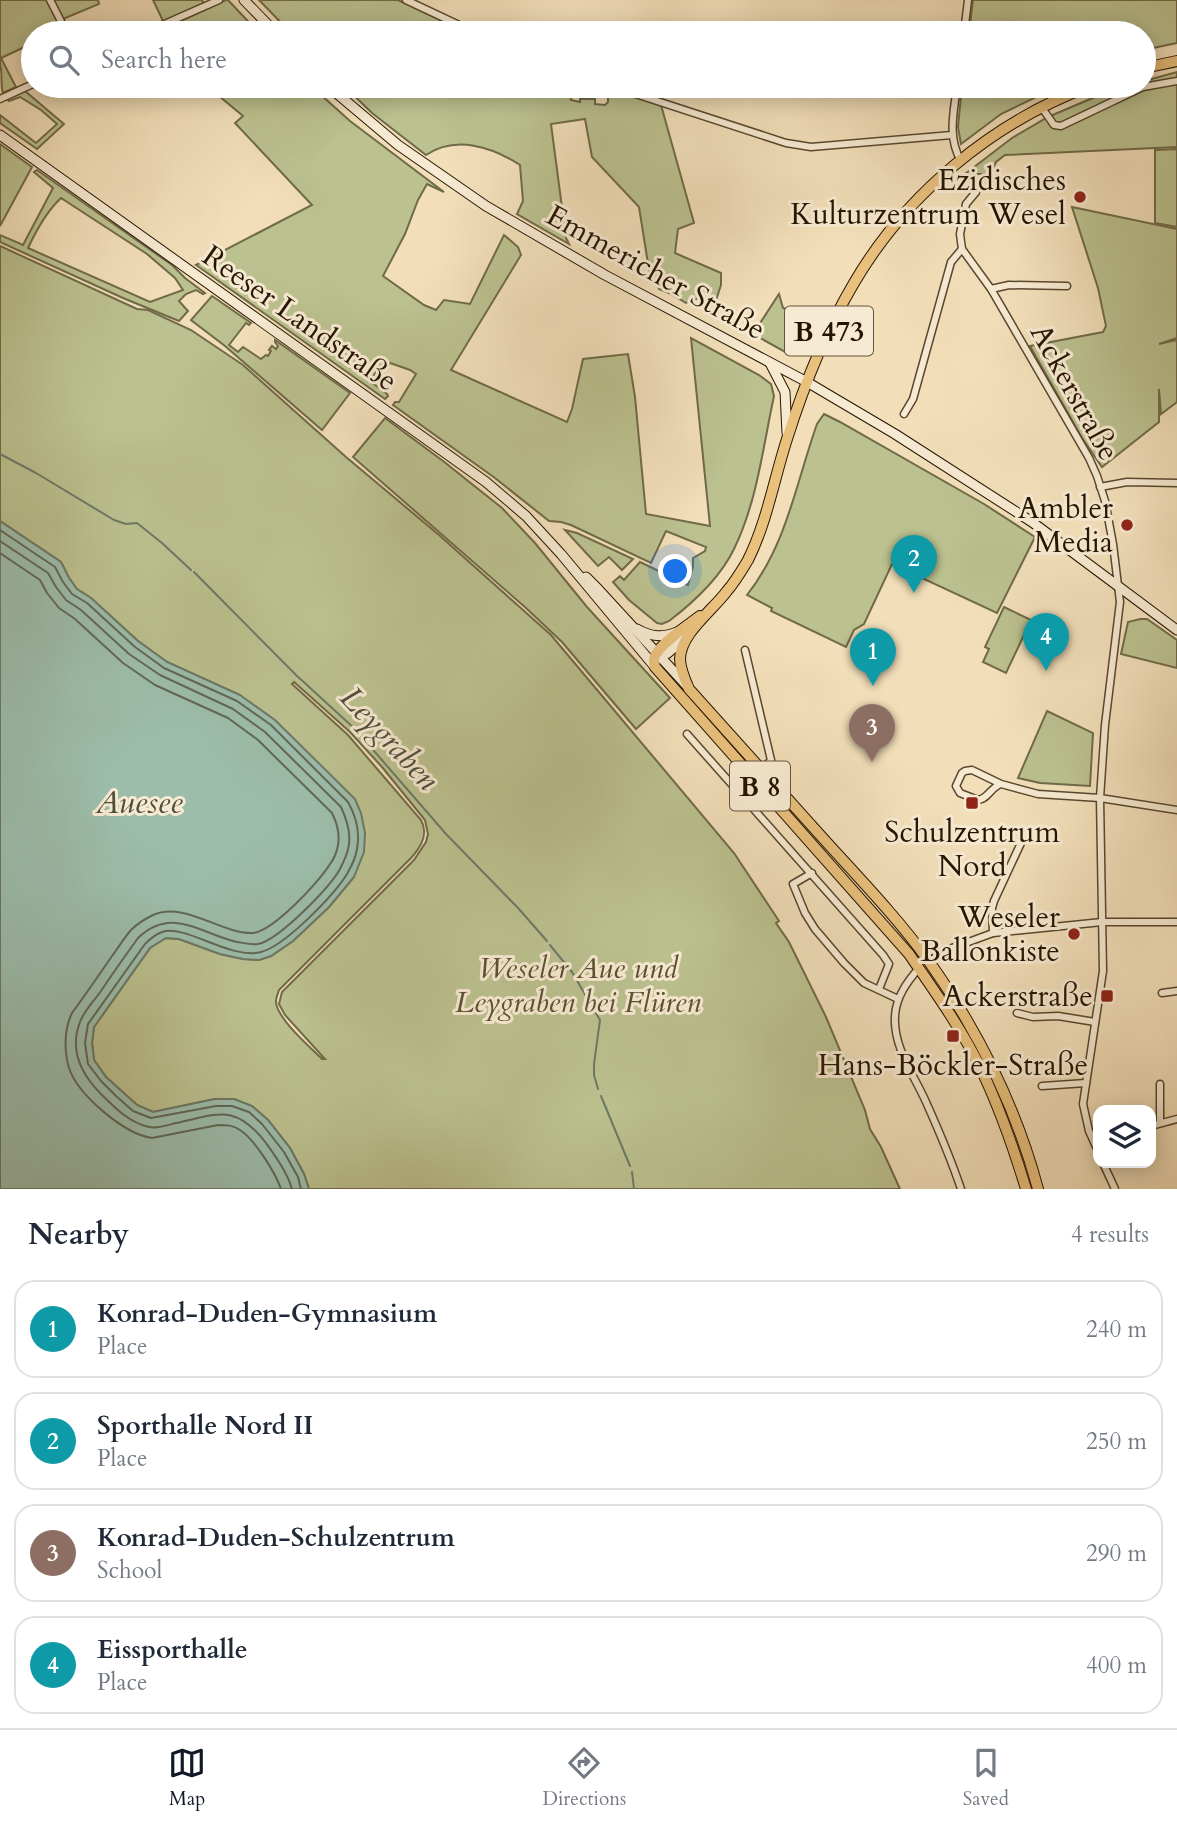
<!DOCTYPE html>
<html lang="en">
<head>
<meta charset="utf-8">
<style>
	body { margin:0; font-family:Cardo,serif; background:#f2f2f3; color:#1f2937 }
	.controls { position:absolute; right:21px; bottom:21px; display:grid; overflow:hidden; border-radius:14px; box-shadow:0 4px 18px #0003 }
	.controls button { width:63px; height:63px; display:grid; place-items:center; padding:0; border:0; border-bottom:2px solid #e0e1e3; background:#fff; color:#1f2937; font:35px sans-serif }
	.you { position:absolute; left:676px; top:572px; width:24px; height:24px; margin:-18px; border:5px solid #fff; border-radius:50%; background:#1a73e8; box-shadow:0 0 0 10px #1a73e833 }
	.badge { display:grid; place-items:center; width:46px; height:46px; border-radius:50%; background:#111827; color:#fff; font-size:23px; font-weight:700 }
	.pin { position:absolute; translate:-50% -58px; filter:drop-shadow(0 2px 4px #0008) }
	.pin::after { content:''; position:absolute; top:37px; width:24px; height:21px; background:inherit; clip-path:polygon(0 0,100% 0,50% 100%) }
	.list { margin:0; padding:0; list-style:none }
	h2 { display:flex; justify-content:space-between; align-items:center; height:91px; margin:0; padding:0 28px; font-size:30px }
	h2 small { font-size:23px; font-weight:400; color:#747a83 }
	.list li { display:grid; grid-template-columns:46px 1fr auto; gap:21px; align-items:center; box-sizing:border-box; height:98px; margin:0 14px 14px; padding:0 14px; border:2px solid #e0e1e3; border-radius:21px }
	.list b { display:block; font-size:26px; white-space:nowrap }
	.list p { margin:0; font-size:23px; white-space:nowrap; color:#747a83 }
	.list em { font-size:23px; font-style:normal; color:#747a83 }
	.icon { flex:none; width:38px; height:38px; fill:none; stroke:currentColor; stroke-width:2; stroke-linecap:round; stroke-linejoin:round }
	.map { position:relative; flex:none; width:1177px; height:1189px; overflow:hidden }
	.search { position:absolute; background:#fff; box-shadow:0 4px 18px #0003; left:21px; right:21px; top:21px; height:77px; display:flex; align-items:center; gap:18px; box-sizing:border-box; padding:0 24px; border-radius:38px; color:#747a83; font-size:26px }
	.sheet { height:539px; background:#fff }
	nav { display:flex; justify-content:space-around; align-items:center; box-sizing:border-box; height:98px; border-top:2px solid #e0e1e3; background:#fff; font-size:19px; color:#747a83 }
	nav a { display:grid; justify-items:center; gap:4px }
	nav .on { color:#111827 }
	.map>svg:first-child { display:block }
	.green { fill:#bbc18f; stroke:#706a48; stroke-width:2; fill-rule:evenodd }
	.water { fill:#9cbdab; stroke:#6c7967; stroke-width:2 }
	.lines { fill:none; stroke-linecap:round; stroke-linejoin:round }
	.shore { stroke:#606856; stroke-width:2 }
	.stream { stroke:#6c7967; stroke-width:2 }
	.street-casing { stroke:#58472e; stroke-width:9 }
	.secondary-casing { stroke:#251400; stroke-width:11 }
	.primary-casing { stroke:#251400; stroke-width:12 }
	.street { stroke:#f7ead2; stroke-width:6 }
	.secondary { stroke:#f7ead2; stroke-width:9 }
	.primary { stroke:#e9c07c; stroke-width:10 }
	.poi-dot { fill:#8f2418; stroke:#f7ead2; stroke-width:2.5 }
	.labels { text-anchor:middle; stroke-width:6; stroke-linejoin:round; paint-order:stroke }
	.shield { fill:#f7ead2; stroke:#64543f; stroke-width:2 }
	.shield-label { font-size:28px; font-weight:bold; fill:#251400 }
	.poi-label { font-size:30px; fill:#251400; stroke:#f7ead2; text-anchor:end }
	.street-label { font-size:30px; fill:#251400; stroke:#f7ead2 }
	.park-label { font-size:30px; font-style:italic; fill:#5a5132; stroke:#f7ead2 }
	.water-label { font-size:32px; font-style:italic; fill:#4f4f3c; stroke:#f7ead2 }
</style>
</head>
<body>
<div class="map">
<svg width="1177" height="1189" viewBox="0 0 1177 1189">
	<rect width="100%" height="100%" fill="#f2dfb9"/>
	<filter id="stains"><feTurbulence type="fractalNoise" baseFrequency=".00286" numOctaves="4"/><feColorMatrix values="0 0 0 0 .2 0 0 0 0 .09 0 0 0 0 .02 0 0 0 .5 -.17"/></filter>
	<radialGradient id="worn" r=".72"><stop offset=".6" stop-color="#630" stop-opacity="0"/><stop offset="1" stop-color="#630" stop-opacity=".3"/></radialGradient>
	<g class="green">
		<path d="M0,0H47L63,33H33V48L31,44L1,58L16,87L3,93C0,84 3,74 0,64Z"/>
		<path d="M53,0H98L99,4L63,19Z"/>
		<path d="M153,0H202L204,4L164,23Z"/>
		<path d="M226,0H228L259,33L157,32Z"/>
		<path d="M259,0H398L468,33H291Z"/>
		<path d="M973,0H1177V43L1144,50V33H969Z"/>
		<path d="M1177,72V147L1005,155L996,162L991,174H965L1012,138L1048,117L1109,91L1127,86H1144V81Z"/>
		<path d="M207,86H311L350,121L444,192L427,184L418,200L405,234L383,276L424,305L436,310L444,300L470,304L504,235L518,247L521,255L451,370L567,422L572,409L583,359L628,354L635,397L646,514L710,526L691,338L759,375L771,384L774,396C763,447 757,502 734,549C720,578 694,602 669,621L662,624L657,623L629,600L613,582L620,576L624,580L640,562L688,585L693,567V558L705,551L706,547L666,531L651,563L571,525L561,522L549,521L495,478L393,405L395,402H399L416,374L410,370L390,363L386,369L380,367L370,381L387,394L388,396L385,399L196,265L312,205L235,123L243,116Z"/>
		<path d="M344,86H572L571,100L580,102V99H595V104L605,105L608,102V88L661,105L694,223L678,229L675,253L721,273V285L716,300L701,297L686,303L669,293L659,289L657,283L650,276L639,207L592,157L585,119L551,124L566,238L569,244L517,214L523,201L520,165C492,147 456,135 426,155L372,113Z"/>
		<path d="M962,86H1059L1001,114L961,144L958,127Z"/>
		<path d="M25,91L64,124L37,149L0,123V115L36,143L57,124L41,110L20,97L9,101L7,99Z"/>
		<path d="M0,144L32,167L0,226Z"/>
		<path d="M1177,149V227L1155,223V150Z"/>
		<path d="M37,170L172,265L185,278L205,293L203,294L196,290L186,294L179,301L188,311L179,321L123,298L0,242V235L23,245L53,188L34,172ZM61,198L147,254L175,278L183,290L150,302L28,248C36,231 47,211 61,198Z"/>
		<path d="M1072,207L1177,229V338L1159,344L1177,340V402L1161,414L1159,389V422L1102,467L1082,438L1030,346L1103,332L1106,326L1098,288Z"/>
		<path d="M0,246L137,309L148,310L191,330L243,365L346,457L439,535L551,635L734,853L779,921L776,923L789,942L826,1017L865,1110L870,1129L881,1147L900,1189H309L304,1174L290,1148L268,1120L252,1106L234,1099H215L153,1112L137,1105L106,1077L94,1060L92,1043L94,1027L150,948L157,942L166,938L179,939L220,954L243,959L259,960L271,956L293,941L329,907L354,877L240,695L167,662L138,641L91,598L77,589L69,578L61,562L0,521ZM294,682L350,732L382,767L425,820L428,834L426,842L414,860L282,992L279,1004L285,1015L325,1059H322C310,1047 276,1018 276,1001C276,998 278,993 279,990L411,858C421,847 429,834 421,820L348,735L292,684Z"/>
		<path d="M779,294L783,308L812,318C806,331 801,347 789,354L753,334Z"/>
		<path d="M212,296L251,323L249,325L246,323L229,345L238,352L243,347L261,359L266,355L268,356L271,351L269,350L272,346L276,349L278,346L275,342V340L350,393L322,430L225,346L191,320Z"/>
		<path d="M824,414L840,422L984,504L1035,537L997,613L892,564L864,624L854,630L846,647L771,611L772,608L747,595C787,544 796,483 817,424Z"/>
		<path d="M385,418L443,461L502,508L535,543L587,607L670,698L636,729L562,642L526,608L353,457Z"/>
		<path d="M565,530L577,533L633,559L622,570L609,557L598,566Z"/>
		<path d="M1004,607L1031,620L1006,673L983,662L989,649L985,647Z"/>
		<path d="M1140,619H1147L1177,640V668L1121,654L1128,622Z"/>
		<path d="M1047,711L1093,733L1090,786L1040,783L1018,778Z"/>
	</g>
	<path class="water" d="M0,521L61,562L69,578L77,589L91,598L138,641L167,662L240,695L275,720L355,799L361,813L365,833L364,852L354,877L329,907L293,941L271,956L259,960L243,959L220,954L179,939L166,938L150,948L94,1027L92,1043L94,1060L106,1077L137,1105L153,1112L215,1099H234L252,1106L268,1120L290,1148L304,1174L309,1189H0Z"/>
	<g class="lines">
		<g class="shore">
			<path d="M0,530L55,567L63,582L72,594L87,603L135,647L164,668L237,701L271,725L348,802C356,816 360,833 357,849C356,856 351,867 347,874C334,895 285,946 261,952C230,960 186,924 162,932C156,934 150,939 145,944L88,1024L85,1043L88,1064L101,1081L116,1096L133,1111L151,1118L216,1106H232L249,1112L262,1124L284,1152L298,1177L301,1189"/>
			<path d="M0,541L48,573L56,587L66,600L81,610L129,654L160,675L233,709L265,732L341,807C347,820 352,835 348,849C347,855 343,863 340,869C330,887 279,940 258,944C251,945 244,943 237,942C199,933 172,906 138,938C125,956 113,973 101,991C94,1001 84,1011 80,1022C69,1050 82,1075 101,1094C115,1108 130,1123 149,1127C158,1129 168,1125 176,1123C219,1114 235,1103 266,1143C276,1157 287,1172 292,1189"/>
			<path d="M0,553L40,580L47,593L59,608L75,619L123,663L155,685L228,718L258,740L332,813C337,823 340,834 338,845C337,851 334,859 330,864C320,881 271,934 251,933C220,933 184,901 153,915C145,919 137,924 131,930C124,938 118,948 112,956C99,975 86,994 72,1013C64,1029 64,1051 69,1068C78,1095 124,1134 152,1138L218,1125C226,1125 233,1125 240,1130C255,1140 275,1172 281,1189"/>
		</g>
		<g class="stream">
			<path d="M0,454L36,473L114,520L126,524L137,523L162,543L191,570"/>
			<path d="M194,572L296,675L355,729L446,834L519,909L547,941"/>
			<path d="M550,945L572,972L600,1020L594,1064V1075L598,1089"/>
			<path d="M601,1096L630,1166"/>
			<path d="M632,1172L634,1189"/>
		</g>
		<g class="street-casing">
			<g id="street">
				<path d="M50,0L67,33"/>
				<path d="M406,0L476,33"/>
				<path d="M144,33L219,0"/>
				<path d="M964,33L968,0"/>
				<path d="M611,86L786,143L811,147L952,135"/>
				<path d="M957,86C954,111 947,137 961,161"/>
				<path d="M0,99L33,84"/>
				<path d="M1042,108L1054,125L1061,126L1143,87L1177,81"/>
				<path d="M976,192L966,204L960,234L962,249L991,289L1089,458L1097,476L1105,501L1113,544L1120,602L1105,725L1100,798L1103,971L1083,1104L1089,1131L1098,1151"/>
				<path d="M991,289L1009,285L1067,286"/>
				<path d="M904,414L913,399L951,262L962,249"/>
				<path d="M1100,487L1127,482L1177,483"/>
				<path d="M745,650L771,760L762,770"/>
				<path d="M687,734L883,955L889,964L879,989"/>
				<path d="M1001,784C991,787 988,799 978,800L960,793L956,786L962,773L965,771L972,770L1001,784L1038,794L1100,798L1177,810"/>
				<path d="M812,873L793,884L805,913L815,929L844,963L864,983L898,999"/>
				<path d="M993,933L992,908L994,901L1021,843"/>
				<path d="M929,961L952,948L993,933L1102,922H1177"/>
				<path d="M919,968C907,982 896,997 895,1016C893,1047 914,1075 926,1102C939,1131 951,1159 961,1189"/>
				<path d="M1162,993L1177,991"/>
				<path d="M1017,1013L1033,1017L1058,1016L1095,1022"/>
				<path d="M1042,1086L1086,1083"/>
				<path d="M1160,1123V1084"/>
				<path d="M1151,1126L1177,1119"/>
				<path d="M1103,1163L1115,1189"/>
			</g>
		</g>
		<g class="secondary-casing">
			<g id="secondary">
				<path d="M244,0L276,33"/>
				<path d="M328,86L398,145L486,206L605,275L807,382L895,434L1032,522L1177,630"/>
				<path d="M0,135L486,482L526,516L561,554L655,667"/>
				<path d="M770,363L785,392L787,433"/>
				<path d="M586,577L598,589L688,687"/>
				<path d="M637,629C651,637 663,638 677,632"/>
				<path d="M656,659L668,653L686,637"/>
			</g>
		</g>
		<g class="primary-casing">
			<g id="primary">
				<path d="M1144,68L1177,61"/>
				<path d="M700,616C688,625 662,642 655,656C653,661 654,661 655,667L909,954C933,989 959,1025 978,1063C998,1103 1013,1146 1026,1189"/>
				<path d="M1038,1189C1016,1107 977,1029 928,960C896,916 857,876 821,836C777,787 733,738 689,689C685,680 680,669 680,659C680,634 713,610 727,591C735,582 742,570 748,560C767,522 774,479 787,439C804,385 825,332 854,283C906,194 993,122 1090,86"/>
			</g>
		</g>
		<use href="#street" class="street"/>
		<use href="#secondary" class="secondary"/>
		<use href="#primary" class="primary"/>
	</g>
	<g class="poi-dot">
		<circle cx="1080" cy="197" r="7"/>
		<circle cx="1127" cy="525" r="7"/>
		<rect x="965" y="796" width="14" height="14" rx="3.5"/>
		<circle cx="1074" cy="934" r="7"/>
		<rect x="1100" y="989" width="14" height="14" rx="3.5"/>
		<rect x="946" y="1029" width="14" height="14" rx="3.5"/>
	</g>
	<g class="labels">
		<g class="shield">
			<rect x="785" y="306.5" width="88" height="49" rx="5"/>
			<rect x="730" y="761.5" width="60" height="49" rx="5"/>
		</g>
		<g class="shield-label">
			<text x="829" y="341">B 473</text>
			<text x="760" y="796">B 8</text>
		</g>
		<g class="poi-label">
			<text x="1066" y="190">Ezidisches<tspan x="1066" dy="34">Kulturzentrum Wesel</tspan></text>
			<text x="1113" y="518">Ambler<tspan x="1113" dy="34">Media</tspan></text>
			<text x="972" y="842" text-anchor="middle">Schulzentrum<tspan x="972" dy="34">Nord</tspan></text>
			<text x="1060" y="927">Weseler<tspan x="1060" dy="34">Ballonkiste</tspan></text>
			<text x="1093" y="1006">Ackerstraße</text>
			<text x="953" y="1075" text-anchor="middle">Hans-Böckler-Straße</text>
		</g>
		<g class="street-label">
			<text transform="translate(656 272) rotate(29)" y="10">Emmericher Straße</text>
			<text transform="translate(300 318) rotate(35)" y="10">Reeser Landstraße</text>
			<text transform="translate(1075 392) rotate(61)" y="10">Ackerstraße</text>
		</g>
		<g class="park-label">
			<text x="578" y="978">Weseler Aue und<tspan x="578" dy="34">Leygraben bei Flüren</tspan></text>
		</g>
		<g class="water-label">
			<text transform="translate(390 738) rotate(47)" y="11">Leygraben</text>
			<text x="139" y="813">Auesee</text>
		</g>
	</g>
	<rect width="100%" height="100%" filter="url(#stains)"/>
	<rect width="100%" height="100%" fill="url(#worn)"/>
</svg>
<div class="controls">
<button><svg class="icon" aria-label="layers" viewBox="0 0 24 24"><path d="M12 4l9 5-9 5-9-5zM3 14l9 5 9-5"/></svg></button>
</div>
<div class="you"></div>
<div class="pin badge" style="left:873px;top:686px;background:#0f9aa8">1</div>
<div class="pin badge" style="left:914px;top:593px;background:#0f9aa8">2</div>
<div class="pin badge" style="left:872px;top:762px;background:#8d6e63">3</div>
<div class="pin badge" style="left:1046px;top:671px;background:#0f9aa8">4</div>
<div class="search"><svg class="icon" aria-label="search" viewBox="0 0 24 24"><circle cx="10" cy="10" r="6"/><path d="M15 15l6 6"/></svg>Search here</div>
</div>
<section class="sheet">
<h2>Nearby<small>4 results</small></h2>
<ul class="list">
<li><span class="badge" style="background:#0f9aa8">1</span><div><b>Konrad-Duden-Gymnasium</b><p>Place</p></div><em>240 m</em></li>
<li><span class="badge" style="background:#0f9aa8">2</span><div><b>Sporthalle Nord II</b><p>Place</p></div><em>250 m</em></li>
<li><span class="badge" style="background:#8d6e63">3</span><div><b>Konrad-Duden-Schulzentrum</b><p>School</p></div><em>290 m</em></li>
<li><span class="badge" style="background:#0f9aa8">4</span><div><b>Eissporthalle</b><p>Place</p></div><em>400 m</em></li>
</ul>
</section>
<nav>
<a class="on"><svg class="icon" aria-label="map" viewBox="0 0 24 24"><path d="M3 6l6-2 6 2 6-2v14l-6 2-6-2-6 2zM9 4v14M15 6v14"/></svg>Map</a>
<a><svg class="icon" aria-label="directions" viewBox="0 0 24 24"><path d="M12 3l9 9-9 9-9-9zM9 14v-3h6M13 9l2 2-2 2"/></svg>Directions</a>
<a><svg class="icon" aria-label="saved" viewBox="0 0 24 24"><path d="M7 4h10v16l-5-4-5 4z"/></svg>Saved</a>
</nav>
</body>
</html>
